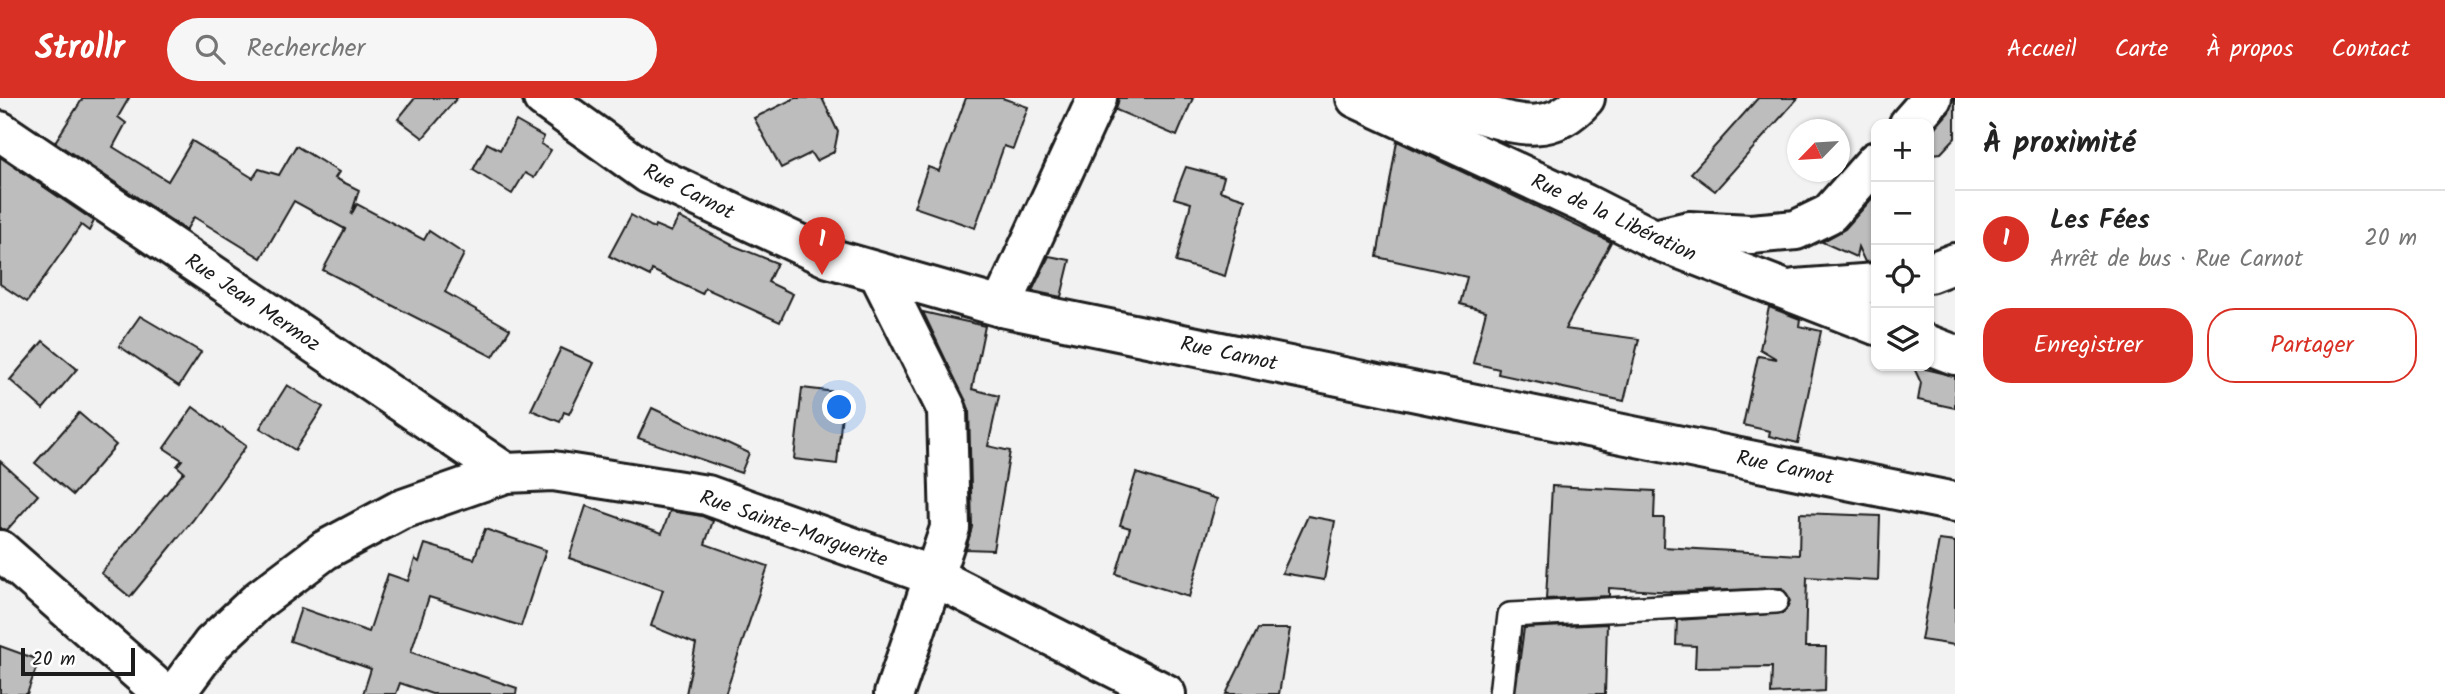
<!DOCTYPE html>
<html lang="fr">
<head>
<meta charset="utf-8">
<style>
	body { margin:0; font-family:Kalam,sans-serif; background:#f6f6f6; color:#222 }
	.controls { position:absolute; right:21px; top:21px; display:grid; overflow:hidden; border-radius:14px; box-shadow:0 2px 5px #0004 }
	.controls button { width:63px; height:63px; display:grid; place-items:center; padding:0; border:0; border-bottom:2px solid #e0e0e0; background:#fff; color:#222; font:35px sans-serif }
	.compass { position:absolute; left:1787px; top:21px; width:63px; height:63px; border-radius:50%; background:#fff; box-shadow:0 2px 5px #0004; rotate:245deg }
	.scale { position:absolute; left:21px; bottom:18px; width:114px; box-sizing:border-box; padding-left:7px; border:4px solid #1c1c1c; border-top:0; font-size:19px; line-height:24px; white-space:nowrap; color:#1c1c1c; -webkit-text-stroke:5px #fff; paint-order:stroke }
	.you { position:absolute; left:840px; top:310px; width:24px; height:24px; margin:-18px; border:5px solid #fff; border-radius:50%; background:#1a73e8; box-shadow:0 0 0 10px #1a73e833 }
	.badge { display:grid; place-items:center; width:46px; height:46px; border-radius:50%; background:#d93025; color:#fff; font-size:23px; font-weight:700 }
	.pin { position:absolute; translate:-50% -58px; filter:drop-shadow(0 2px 4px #0008) }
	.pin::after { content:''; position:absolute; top:37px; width:24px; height:21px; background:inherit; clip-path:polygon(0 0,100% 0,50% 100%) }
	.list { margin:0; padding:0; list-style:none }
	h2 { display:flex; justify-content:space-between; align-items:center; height:91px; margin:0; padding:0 28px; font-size:30px }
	h2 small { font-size:23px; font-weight:400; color:#767676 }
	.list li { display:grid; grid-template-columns:46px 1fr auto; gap:21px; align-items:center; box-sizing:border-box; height:98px; padding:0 28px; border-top:2px solid #e0e0e0 }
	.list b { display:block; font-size:26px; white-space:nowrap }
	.list p { margin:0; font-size:23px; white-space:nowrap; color:#767676 }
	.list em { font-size:23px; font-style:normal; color:#767676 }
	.actions { display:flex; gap:14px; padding:21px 28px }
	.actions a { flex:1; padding:16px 0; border:2px solid #d93025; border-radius:28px; text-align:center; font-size:24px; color:#d93025 }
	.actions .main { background:#d93025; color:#fff }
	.icon { flex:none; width:38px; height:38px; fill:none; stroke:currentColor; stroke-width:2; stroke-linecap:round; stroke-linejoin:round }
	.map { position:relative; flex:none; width:1955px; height:596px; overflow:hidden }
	header { display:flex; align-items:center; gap:42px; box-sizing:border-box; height:98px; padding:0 35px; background:#d93025; color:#fff }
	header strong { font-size:33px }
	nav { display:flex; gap:38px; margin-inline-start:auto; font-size:24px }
	.search { width:490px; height:63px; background:#f6f6f6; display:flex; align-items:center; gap:18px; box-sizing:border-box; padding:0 24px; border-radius:38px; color:#767676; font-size:26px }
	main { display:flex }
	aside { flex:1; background:#fff }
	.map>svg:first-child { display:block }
	.building { fill:#bdbdbd; stroke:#1c1c1c; stroke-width:2 }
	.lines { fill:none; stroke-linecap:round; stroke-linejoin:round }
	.lane-casing { stroke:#1c1c1c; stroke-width:28 }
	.street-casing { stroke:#1c1c1c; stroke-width:44 }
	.secondary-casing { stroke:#1c1c1c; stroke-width:44 }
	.lane { stroke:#fff; stroke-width:23 }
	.street { stroke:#fff; stroke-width:38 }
	.secondary { stroke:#fff; stroke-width:38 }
	.labels { text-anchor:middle; stroke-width:7; stroke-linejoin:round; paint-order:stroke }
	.street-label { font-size:21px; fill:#1c1c1c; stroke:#fff }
</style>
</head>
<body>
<header>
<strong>Strollr</strong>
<div class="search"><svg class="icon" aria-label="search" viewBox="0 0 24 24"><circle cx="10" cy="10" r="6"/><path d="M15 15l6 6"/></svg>Rechercher</div>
<nav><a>Accueil</a><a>Carte</a><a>À propos</a><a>Contact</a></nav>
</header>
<main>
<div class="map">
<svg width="1955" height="596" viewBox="0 0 1955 596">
	<rect width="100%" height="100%" fill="#f2f2f2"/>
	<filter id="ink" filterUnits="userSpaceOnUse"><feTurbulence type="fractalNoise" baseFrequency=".0143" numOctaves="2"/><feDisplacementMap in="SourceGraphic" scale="14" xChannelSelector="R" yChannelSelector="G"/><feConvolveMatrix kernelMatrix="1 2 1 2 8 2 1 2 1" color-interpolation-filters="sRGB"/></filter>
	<g filter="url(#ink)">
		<g class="building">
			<path d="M83,0H129L118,19L126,25L113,49L168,83L192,43L253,80L259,71L279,77L296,48L339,74L335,80L359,92L351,117L357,106L424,142L429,133L464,156L445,194L510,231L493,259L323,172L345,131L294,103L261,160L194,119L186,132L55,44Z"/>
			<path d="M415,0H457L423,40L398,21Z"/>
			<path d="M795,0H822L838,34L834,54L816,63L811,55L781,70L754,20Z"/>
			<path d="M966,0H1002L1028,9L1013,51L1004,48L975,130L914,109L928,69L939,73Z"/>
			<path d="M1119,0H1193L1177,38L1116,12Z"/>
			<path d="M1758,0H1798L1715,93L1691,75Z"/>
			<path d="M1953,0H1955V40L1941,55L1932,56L1929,60V37L1949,14Z"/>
			<path d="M516,23L544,39L541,46L551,52L534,80L525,75L512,96L473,72L487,45L500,52Z"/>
			<path d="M1397,43L1611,144L1565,231L1639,241L1624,303L1498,276L1499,271L1473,265L1486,213L1460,206L1467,179L1377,159Z"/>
			<path d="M0,59L94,123L89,133L81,127L27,204L0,186Z"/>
			<path d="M1186,69L1224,79L1220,93L1245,101L1225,178L1176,164L1191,105L1174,100Z"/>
			<path d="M1876,96V163L1865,164L1858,149L1856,159L1822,144L1845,131Z"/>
			<path d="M631,117L654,130L655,127L671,134L679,119L732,147L777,165L768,184L793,196L780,224L705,190L702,196L652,172L650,178L609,158Z"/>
			<path d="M1049,158L1070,162L1061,199L1032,193Z"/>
			<path d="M1769,209L1800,221L1799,228L1821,233L1798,345L1769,338L1770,333L1743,327L1758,258L1777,261L1760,251Z"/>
			<path d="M923,214L985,228L972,291L999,298L988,348L1010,353L993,452L966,451L972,429L969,311Z"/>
			<path d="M140,218L201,254L179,288L119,248Z"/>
			<path d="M43,243L77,271L43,311L10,282Z"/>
			<path d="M561,250L594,265L569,316L564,314L560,324L531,312Z"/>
			<path d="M1913,268L1955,278V310L1918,302L1921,285Z"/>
			<path d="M287,287L323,309L295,352L260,330Z"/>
			<path d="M802,290L844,295L837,366L794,361Z"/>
			<path d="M193,309L246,348L193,422L130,499L101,475L184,374L177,368L182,362L164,350Z"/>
			<path d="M652,310L749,355L741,375L638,340Z"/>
			<path d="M79,315L116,347L73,397L35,365Z"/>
			<path d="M0,363L38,397L7,432L0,431Z"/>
			<path d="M1136,375L1217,401L1189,499L1116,476L1130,430L1120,427Z"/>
			<path d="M1552,388L1655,393L1654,420H1664L1663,449L1799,457L1800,415L1880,418L1878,483L1807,479L1805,549H1826L1825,593L1771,596L1772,569L1695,570L1696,548L1676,547L1677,522L1783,515L1790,503L1782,490L1674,494L1609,490V498L1546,501Z"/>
			<path d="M586,408L662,435L670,413L702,418L713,423L705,446L768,468L725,596H686L696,546L651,528L663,492L569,460Z"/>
			<path d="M1308,418L1335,423L1324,482L1282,475Z"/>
			<path d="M485,431L546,452L521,528L429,499L411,554L517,590L516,596H432L400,585L396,596H363L371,571L290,543L301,510L369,534L388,476L408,483L415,461L419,464L425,446L474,461Z"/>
			<path d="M1939,442L1955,444V547L1921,542Z"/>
			<path d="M1607,526L1605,596H1515L1524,530Z"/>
			<path d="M1258,531H1290L1279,596H1226Z"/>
			<path d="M0,548L39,562L27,596H0Z"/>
		</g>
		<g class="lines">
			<g class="lane-casing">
				<path id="lane" d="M1501,596L1510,517L1776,503"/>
			</g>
			<g class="street-casing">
				<g id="street">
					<path d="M1356,0L1585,106L1654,141L1876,227"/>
					<path d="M1388,10C1405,9 1425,5 1443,7C1498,16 1542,50 1585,0"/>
					<path d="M1909,26L1932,0"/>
					<path d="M0,33L506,375"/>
					<path d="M1659,140L1689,133L1751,136L1796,132L1829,116L1876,63"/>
					<path d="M1929,175L1955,165"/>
					<path d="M879,176L947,312L950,430L894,596"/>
					<path d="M1795,191L1876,185"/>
					<path d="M1001,209L1097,0"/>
					<path d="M1929,247L1955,257"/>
					<path d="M0,452L164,596"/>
					<path d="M175,596L212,546L260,501L325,452L400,412L506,375L553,373L707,397L933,478L1166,596"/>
				</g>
			</g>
			<g class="secondary-casing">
				<path id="secondary" d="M543,0L649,76L829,160L1001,209L1955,404"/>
			</g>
			<use href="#lane" class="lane"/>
			<use href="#street" class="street"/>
			<use href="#secondary" class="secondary"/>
		</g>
	</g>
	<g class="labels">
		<g class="street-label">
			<text transform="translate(689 93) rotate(27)" y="7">Rue Carnot</text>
			<text transform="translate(1614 119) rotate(25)" y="7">Rue de la Libération</text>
			<text transform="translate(253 204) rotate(34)" y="7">Rue Jean Mermoz</text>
			<text transform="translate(1229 255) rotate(12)" y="7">Rue Carnot</text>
			<text transform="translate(1785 369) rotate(12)" y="7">Rue Carnot</text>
			<text transform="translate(794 430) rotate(19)" y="7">Rue Sainte-Marguerite</text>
		</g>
	</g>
</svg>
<div class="controls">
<button>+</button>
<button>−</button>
<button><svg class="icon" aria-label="locate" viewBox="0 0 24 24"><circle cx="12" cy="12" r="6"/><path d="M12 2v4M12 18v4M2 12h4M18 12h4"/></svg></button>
<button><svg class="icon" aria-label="layers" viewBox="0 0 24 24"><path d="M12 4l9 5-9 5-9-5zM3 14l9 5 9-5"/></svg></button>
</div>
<svg class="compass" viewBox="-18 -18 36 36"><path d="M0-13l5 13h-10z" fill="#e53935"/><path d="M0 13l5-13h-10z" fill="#767676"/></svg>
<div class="scale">20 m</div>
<div class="you"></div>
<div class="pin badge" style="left:822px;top:177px">1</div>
</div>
<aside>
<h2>À proximité<small></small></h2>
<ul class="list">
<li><span class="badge">1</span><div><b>Les Fées</b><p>Arrêt de bus · Rue Carnot</p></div><em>20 m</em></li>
</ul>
<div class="actions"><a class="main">Enregistrer</a><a>Partager</a></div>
</aside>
</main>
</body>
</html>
